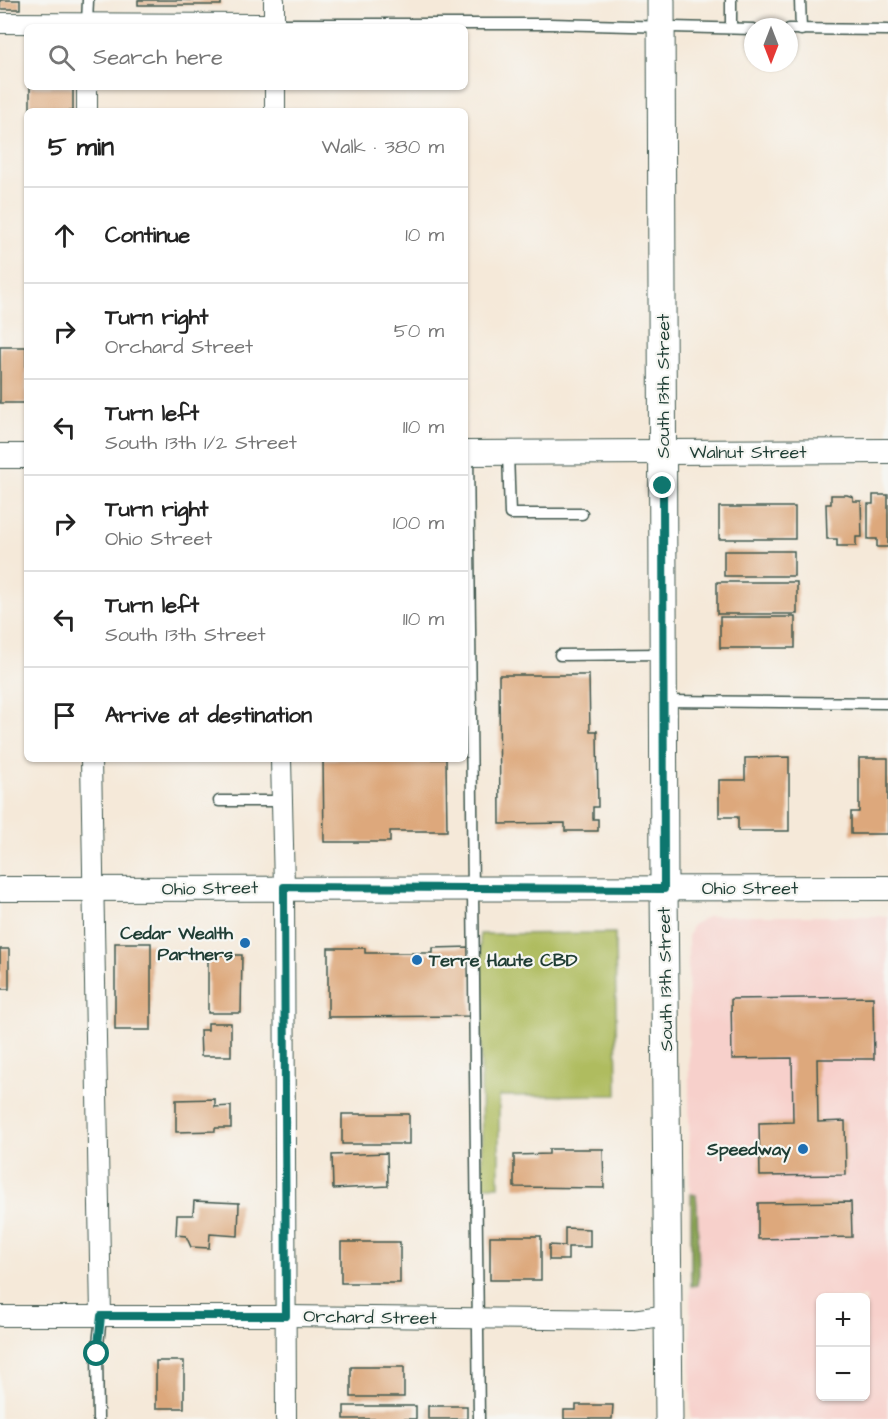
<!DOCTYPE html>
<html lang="en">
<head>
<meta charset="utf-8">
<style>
	body { margin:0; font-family:"Architects Daughter",sans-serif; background:#f2f2f2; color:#222 }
	.controls { position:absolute; right:18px; bottom:18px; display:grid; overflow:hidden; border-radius:9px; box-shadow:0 2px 4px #0004 }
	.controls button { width:54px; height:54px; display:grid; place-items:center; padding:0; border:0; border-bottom:2px solid #e0e0e0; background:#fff; color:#222; font:30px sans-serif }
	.compass { position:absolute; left:744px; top:18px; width:54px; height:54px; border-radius:50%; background:#fff; box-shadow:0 2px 4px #0004; rotate:180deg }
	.stop { position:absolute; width:18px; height:18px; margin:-14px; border:4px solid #0f766e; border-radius:50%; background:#fff }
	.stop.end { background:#0f766e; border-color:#fff; box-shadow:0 2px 6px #0008 }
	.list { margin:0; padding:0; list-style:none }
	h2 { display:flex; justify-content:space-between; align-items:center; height:78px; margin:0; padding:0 24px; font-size:26px }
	h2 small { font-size:20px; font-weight:400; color:#767676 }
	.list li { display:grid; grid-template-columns:39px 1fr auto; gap:18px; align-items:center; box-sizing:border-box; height:96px; padding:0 24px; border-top:2px solid #e0e0e0 }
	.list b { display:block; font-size:22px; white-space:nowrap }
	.list p { margin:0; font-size:20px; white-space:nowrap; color:#767676 }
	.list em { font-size:20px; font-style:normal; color:#767676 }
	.icon { flex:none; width:33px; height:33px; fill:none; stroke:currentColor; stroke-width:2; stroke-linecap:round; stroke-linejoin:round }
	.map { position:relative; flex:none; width:888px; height:1419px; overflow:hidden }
	.search { position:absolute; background:#fff; box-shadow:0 2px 4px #0004; left:24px; top:24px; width:444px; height:66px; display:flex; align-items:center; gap:15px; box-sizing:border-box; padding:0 21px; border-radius:9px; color:#767676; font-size:22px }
	.panel { position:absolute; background:#fff; box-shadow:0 2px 4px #0004; left:24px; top:108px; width:444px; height:654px; border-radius:9px }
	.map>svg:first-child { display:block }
	.built { fill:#f7d0cb; fill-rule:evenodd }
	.green { fill:#afbc5e; stroke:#677c49; stroke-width:1.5 }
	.forest { fill:#8ba455; stroke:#557044; stroke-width:1.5 }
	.building { fill:#dda87b }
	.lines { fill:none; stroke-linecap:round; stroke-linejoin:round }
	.service-casing { stroke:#3f574d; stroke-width:13 }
	.minor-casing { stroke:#3f574d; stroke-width:22 }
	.tertiary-casing { stroke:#3f574d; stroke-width:26 }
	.secondary-casing { stroke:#3f574d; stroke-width:29 }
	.service { stroke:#fff; stroke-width:10 }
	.minor { stroke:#fff; stroke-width:20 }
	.tertiary { stroke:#fff; stroke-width:24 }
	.secondary { stroke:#fff; stroke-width:27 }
	.route { stroke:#0f766e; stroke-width:8 }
	.poi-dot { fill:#1f6fb2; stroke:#f6f6f2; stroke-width:2 }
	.labels { text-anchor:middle; stroke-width:4.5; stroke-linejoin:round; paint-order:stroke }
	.street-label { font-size:18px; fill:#1f3d34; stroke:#f6f6f2 }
	.poi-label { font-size:18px; font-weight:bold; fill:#1f3d34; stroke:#f6f6f2; text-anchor:end }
</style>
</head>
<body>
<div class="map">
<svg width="888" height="1419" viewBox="0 0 888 1419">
	<rect width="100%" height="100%" fill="#f6f6f2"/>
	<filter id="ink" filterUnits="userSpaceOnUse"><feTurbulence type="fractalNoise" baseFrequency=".0167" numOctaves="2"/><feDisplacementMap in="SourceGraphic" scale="12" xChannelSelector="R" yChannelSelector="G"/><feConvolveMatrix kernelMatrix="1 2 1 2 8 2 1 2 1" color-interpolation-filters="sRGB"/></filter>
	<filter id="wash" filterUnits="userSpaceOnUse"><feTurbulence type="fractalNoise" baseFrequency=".008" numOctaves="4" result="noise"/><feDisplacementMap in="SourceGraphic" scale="24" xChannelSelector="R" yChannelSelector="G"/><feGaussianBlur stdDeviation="1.35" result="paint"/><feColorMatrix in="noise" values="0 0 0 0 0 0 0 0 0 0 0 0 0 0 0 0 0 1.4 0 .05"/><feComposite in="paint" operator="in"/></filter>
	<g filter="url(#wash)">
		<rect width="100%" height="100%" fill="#f5e9d9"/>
		<path class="built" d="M709,916H888V1419H691L688,937L692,925ZM820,1298H866V1396H820Z"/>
		<path class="green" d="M615,933L617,1095L499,1096V1186H482L480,934Z"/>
		<path class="forest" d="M691,1194L696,1195L697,1205L699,1275L697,1285L691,1286Z"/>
		<g id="blocks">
			<g class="building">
				<rect x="0" y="0" width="20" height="9"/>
				<rect x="138" y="0" width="83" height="5"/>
				<rect x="30" y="87" width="43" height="24"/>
				<rect x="0" y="347" width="26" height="56"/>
				<path d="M831,495H847L853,497V501H861L862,537H856V546H837V539H827L826,504H831Z"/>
				<path d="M873,495H888V547H877V539H868V504H873Z"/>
				<rect x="719" y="507" width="76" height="32"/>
				<rect x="724" y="551" width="70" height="25"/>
				<rect x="717" y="582" width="80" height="32"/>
				<rect x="720" y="617" width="75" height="31"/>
				<path d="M499,675H589L590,731H597L598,807H593V819H598V831H565V823L500,824Z"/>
				<path d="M789,757V831H738V817H719V780H745V758Z"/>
				<path d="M859,758H888V834H851V812H859Z"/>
				<path d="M323,759H446L447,831H390V842H324Z"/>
				<rect x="115" y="943" width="36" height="87"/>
				<path d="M470,947L471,1016L328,1017V948H365V953H433V948Z"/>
				<rect x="0" y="949" width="9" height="40"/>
				<path d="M208,955H242L241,1013H208Z"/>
				<path d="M873,997L874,1059H817L818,1122L845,1121L846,1175L760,1176L759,1123L793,1122L792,1058L732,1059L731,999Z"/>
				<path d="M208,1023H231V1056H201L200,1030H208Z"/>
				<path d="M215,1099V1107L231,1106V1128H215V1131L176,1132V1100Z"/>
				<rect x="342" y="1114" width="67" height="30"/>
				<path d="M549,1149H603L604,1188L514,1187V1155L549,1154Z"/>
				<path d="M387,1153L388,1186L333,1189L332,1155Z"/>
				<path d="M194,1201L239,1203L238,1236L210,1234L209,1248L191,1247L186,1236L176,1235L177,1215H193Z"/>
				<path d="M851,1202L852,1237L758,1239V1203Z"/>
				<path d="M565,1228L590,1229V1247H568V1260H549V1245L565,1246Z"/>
				<rect x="490" y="1236" width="51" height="44"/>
				<rect x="341" y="1242" width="59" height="41"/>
				<rect x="156" y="1361" width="28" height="47"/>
				<rect x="351" y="1367" width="53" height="30"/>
				<path d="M576,1405H613L612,1419H564V1410H576Z"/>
				<rect x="344" y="1406" width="72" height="13"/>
				<rect x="428" y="1406" width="39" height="13"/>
			</g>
		</g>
	</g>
	<g filter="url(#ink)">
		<use href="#blocks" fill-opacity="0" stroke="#3f574d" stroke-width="1.5"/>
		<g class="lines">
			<g class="service-casing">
				<g id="service">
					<path d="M800,0L801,30"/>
					<path d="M87,23L88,0"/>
					<path d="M274,24H550L753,29"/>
					<path d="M731,28V0"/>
					<path d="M789,29L888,30"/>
					<path d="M468,453L479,1419"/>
					<path d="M508,453L510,514H582"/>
					<path d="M560,655L663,654"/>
					<path d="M664,701L888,703"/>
					<path d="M219,801H282"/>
					<path d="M98,1419L97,1354L101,1316"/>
				</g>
			</g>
			<g class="minor-casing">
				<g id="minor">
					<path d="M0,23L274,24"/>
					<path d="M274,27V0"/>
					<path d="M87,87V111"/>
					<path d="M275,87V111"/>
					<path d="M91,759L101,1316"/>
					<path d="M281,759L284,887L286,1419"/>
					<path d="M0,1316H286L633,1320L668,1315"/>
				</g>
			</g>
			<g class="tertiary-casing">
				<g id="tertiary">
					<path d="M465,453L888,451"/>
					<path d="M0,456H27"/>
					<path d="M0,889L888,888"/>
				</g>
			</g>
			<g class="secondary-casing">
				<path id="secondary" d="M661,0L664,889L669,1419"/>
			</g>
			<use href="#service" class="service"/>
			<use href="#minor" class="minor"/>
			<use href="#tertiary" class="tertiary"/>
			<use href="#secondary" class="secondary"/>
		</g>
	</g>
	<g class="lines" filter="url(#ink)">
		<path class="route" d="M97,1354L101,1316H286L284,887L664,889L663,486"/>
	</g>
	<g class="poi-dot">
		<circle cx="245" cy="943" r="6"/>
		<circle cx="417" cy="960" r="6"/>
		<circle cx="803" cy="1149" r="6"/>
	</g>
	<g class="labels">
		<g class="street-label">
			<text transform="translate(663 386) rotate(-90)" y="6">South 13th Street</text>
			<text x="748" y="458">Walnut Street</text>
			<text transform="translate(210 888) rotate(-1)" y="6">Ohio Street</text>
			<text x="750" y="894">Ohio Street</text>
			<text transform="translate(665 979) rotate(-91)" y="6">South 13th Street</text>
			<text transform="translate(370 1317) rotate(1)" y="6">Orchard Street</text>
		</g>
		<g class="poi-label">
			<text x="233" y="939">Cedar Wealth<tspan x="233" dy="21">Partners</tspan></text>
			<text x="429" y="966" text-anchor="start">Terre Haute CBD</text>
			<text x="791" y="1155">Speedway</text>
		</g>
	</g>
</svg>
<div class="controls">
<button>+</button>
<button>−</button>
</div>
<svg class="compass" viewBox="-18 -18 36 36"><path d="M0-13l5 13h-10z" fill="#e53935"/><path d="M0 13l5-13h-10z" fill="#767676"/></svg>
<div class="stop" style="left:97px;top:1354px"></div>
<div class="stop end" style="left:663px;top:486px"></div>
<div class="search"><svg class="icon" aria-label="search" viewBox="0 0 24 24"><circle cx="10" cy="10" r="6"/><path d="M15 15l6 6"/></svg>Search here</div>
<section class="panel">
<h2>5 min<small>Walk · 380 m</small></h2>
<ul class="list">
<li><svg class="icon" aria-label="ahead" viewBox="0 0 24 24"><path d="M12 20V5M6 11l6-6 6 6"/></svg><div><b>Continue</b></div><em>10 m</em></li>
<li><svg class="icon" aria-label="right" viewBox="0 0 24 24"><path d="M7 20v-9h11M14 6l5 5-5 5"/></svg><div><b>Turn right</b><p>Orchard Street</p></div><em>50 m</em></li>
<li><svg class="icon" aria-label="left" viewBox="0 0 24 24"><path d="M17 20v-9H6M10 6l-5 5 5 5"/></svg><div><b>Turn left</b><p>South 13th 1/2 Street</p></div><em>110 m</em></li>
<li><svg class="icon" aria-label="right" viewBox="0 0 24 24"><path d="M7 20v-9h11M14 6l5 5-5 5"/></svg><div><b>Turn right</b><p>Ohio Street</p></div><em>100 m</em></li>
<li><svg class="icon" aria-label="left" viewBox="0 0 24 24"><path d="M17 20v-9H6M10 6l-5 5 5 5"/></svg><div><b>Turn left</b><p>South 13th Street</p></div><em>110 m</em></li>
<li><svg class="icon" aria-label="arrive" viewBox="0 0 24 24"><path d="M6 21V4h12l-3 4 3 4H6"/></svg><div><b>Arrive at destination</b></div></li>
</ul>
</section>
</div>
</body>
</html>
